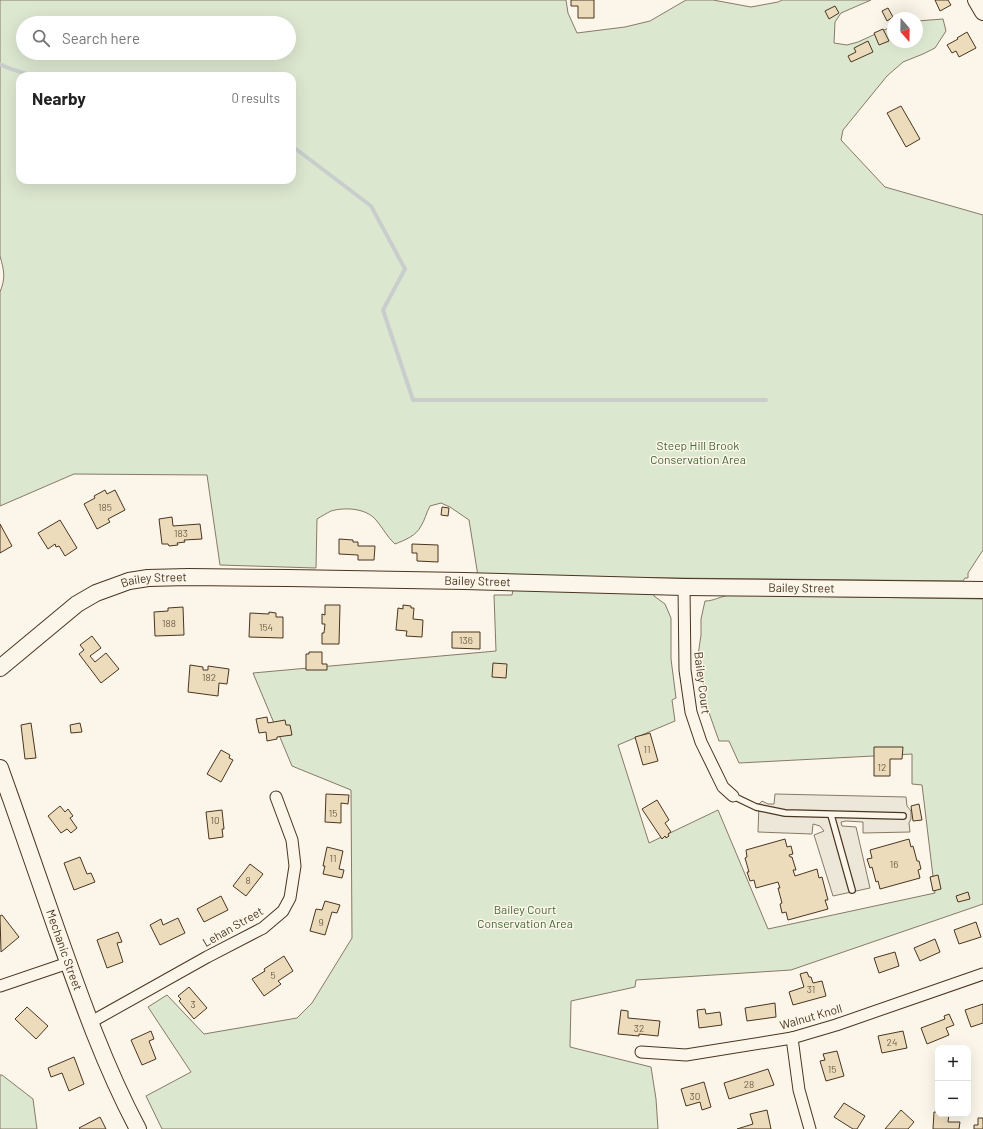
<!DOCTYPE html>
<html lang="en">
<head>
<meta charset="utf-8">
<style>
	body { margin:0; font-family:Barlow,sans-serif; background:#f2f2f2; color:#222 }
	.controls { position:absolute; right:12px; bottom:12px; display:grid; overflow:hidden; border-radius:8px; box-shadow:0 4px 16px #0002 }
	.controls button { width:36px; height:36px; display:grid; place-items:center; padding:0; border:0; border-bottom:1px solid #e0e0e0; background:#fff; color:#222; font:20px sans-serif }
	.compass { position:absolute; left:887px; top:12px; width:36px; height:36px; border-radius:50%; background:#fff; box-shadow:0 4px 16px #0002; rotate:160deg }
	.list { margin:0; padding:0; list-style:none }
	h2 { display:flex; justify-content:space-between; align-items:center; height:52px; margin:0; padding:0 16px; font-size:17px }
	h2 small { font-size:13px; font-weight:400; color:#767676 }
	.icon { flex:none; width:22px; height:22px; fill:none; stroke:currentColor; stroke-width:2; stroke-linecap:round; stroke-linejoin:round }
	.map { position:relative; flex:none; width:983px; height:1129px; overflow:hidden }
	.search { position:absolute; background:#fff; box-shadow:0 4px 16px #0002; left:16px; top:16px; width:280px; height:44px; display:flex; align-items:center; gap:10px; box-sizing:border-box; padding:0 14px; border-radius:22px; color:#767676; font-size:15px }
	.panel { position:absolute; background:#fff; box-shadow:0 4px 16px #0002; left:16px; top:72px; width:280px; height:112px; border-radius:12px }
	.map>svg:first-child { display:block }
	.green { fill:#dce7d0; stroke:#887966; fill-rule:evenodd }
	.parking { fill:#ede7d9; stroke:#887966 }
	.lines { fill:none; stroke-linecap:round; stroke-linejoin:round }
	.stream { stroke:#c9cecd; stroke-width:4 }
	.building { fill:#ecdcbc; stroke:#4a3520 }
	.lane-casing { stroke:#4a3520; stroke-width:8 }
	.street-casing { stroke:#4a3520; stroke-width:13 }
	.secondary-casing { stroke:#4a3520; stroke-width:18 }
	.lane { stroke:#fbf6e9; stroke-width:5.5 }
	.street { stroke:#fbf6e9; stroke-width:11 }
	.secondary { stroke:#fbf6e9; stroke-width:16 }
	.labels { text-anchor:middle; stroke-width:3; stroke-linejoin:round; paint-order:stroke }
	.number-label { font-size:10px; fill:#725f47 }
	.park-label { font-size:12px; fill:#436837; stroke:#fbf6e9 }
	.street-label { font-size:12px; fill:#4a3520; stroke:#fbf6e9 }
</style>
</head>
<body>
<div class="map">
<svg width="983" height="1129" viewBox="0 0 983 1129">
	<rect width="100%" height="100%" fill="#fbf6e9"/>
	<g class="green">
		<path d="M0,0H566L568,13L577,33L625,27L650,21L686,0H713L751,7L778,2L782,0H871L841,13L835,22L834,43L847,45L858,42L893,26V42H917V21L943,19L946,31L935,48L923,54L903,62L887,76L843,130L841,140L885,187L983,215V550L968,573V578H965L963,581L478,576L469,520L450,507L441,503L430,506C426,513 425,520 421,526C416,536 405,540 395,544C387,537 383,528 376,520C366,508 345,507 331,511C327,513 322,516 317,519L316,568L220,565L207,475L74,474L0,506V292C6,277 4,271 0,256ZM23,23H289V53H23ZM20,76H292V180H20Z"/>
		<path d="M513,590L618,593L653,592L654,596L665,604L671,618V659L676,698L672,700L675,721L618,745L649,843L718,810L768,929L935,893L922,785L912,784V754L739,763L729,741H719L708,710L703,683L696,669L701,635V619L705,601C714,601 721,596 730,595L983,599V904L791,970L636,980L635,987L571,1001L570,1047L651,1067L656,1099L658,1129H162L146,1096L191,1072L148,1007L167,995L204,1034L297,1018L312,1003L352,938L351,790L292,766L253,673L496,651L494,595H512Z"/>
		<path d="M0,1075H2L33,1099L37,1129H0Z"/>
	</g>
	<path class="parking" d="M775,794L906,797L907,806L911,811V819L909,823L910,832L863,833V822L846,821L841,822L842,826L856,827L870,888L833,896L814,835L824,831L820,826L813,824L812,834L758,832L759,804L762,801L768,804H774Z"/>
	<g class="lines">
		<g class="stream">
			<path d="M0,64C10,70 22,72 33,76"/>
			<path d="M292,146L371,206L405,269L383,310L413,400H766"/>
		</g>
	</g>
	<g class="building">
		<path d="M571,0H594V18H578V6H571Z"/>
		<path d="M935,0H948L951,5L940,11Z"/>
		<path d="M835,6L839,13L829,19L825,11Z"/>
		<path d="M888,8L893,17L887,21L882,11Z"/>
		<path d="M883,29L889,41L879,45L874,33Z"/>
		<path d="M967,32L976,48L959,57L956,51L952,53L947,45L958,39L957,38Z"/>
		<path d="M868,41L873,52L851,62L848,56L856,52L854,48Z"/>
		<path d="M901,106L920,139L906,147L887,113Z"/>
		<path d="M105,490L107,494L115,490L125,510L108,519L110,522L97,529L84,504L95,498L94,496Z"/>
		<path d="M442,507L449,508L448,516L441,515Z"/>
		<path d="M172,517L173,526L200,524L202,539L184,540L185,542L177,543L178,545L169,546L168,544H162L159,519Z"/>
		<path d="M60,520L77,548L65,556L59,546L56,547L55,544L48,549L38,533Z"/>
		<path d="M0,524L12,546L0,553Z"/>
		<path d="M339,539L353,540V542H358V546H375L374,560H358V555L339,554Z"/>
		<path d="M412,544L438,545V562L417,561V553H412Z"/>
		<path d="M325,605H340L339,644H322V633H324L325,624H322V614L325,615Z"/>
		<path d="M403,605L411,606V608H414L413,619L423,620L422,637L406,636L407,631L396,630L398,608L403,609Z"/>
		<path d="M183,607L184,635L155,636L154,612L168,611V608Z"/>
		<path d="M269,612L276,613V617H283V638L249,637L250,613L269,614Z"/>
		<path d="M452,632H480V649L452,648Z"/>
		<path d="M92,636L101,648L90,656L95,662L106,653L119,669L101,683L79,654L84,650L80,645Z"/>
		<path d="M309,652H322V664H327V670H306V654H309Z"/>
		<path d="M493,663L507,664L506,678L492,677Z"/>
		<path d="M190,665L203,667V670H208V666L229,669L227,684L219,683L218,696L188,692Z"/>
		<path d="M267,717L268,723L285,720L286,725H290L292,735L277,737V739L267,741L266,732L259,733L256,719Z"/>
		<path d="M31,723L36,758L25,759L21,725Z"/>
		<path d="M80,723L82,732L71,733L70,725Z"/>
		<path d="M650,733L658,761L643,765L635,737Z"/>
		<path d="M874,747H903L902,759H890V776H874Z"/>
		<path d="M221,750L230,755L229,758L233,760L221,782L207,774Z"/>
		<path d="M326,794L349,795L348,804L341,803V823L325,822Z"/>
		<path d="M657,800L669,820L665,823L671,832L668,834L669,836L666,838L665,836L662,839L642,809Z"/>
		<path d="M919,804L922,820L913,821L911,806Z"/>
		<path d="M60,806L65,812L68,809L73,816L70,818L77,828L71,833L67,829L61,833L48,816Z"/>
		<path d="M222,810L224,829H222L223,837L209,839L206,812Z"/>
		<path d="M785,839L787,847L791,846L793,854L789,855L790,857H792L796,870H793L795,876L817,869L819,878L822,877L828,900H825L828,909L788,920L786,912L782,913L780,904L782,903L778,888H780L778,882L756,888L754,880L750,881L747,872H749L745,858L747,857L746,850Z"/>
		<path d="M909,839L911,847L913,846L917,861H919L921,869L918,870L920,878L880,889L878,881L876,882L872,867L870,868L867,859L872,858L870,850Z"/>
		<path d="M327,847L343,851L339,869L344,870L342,878L323,874L325,866H323Z"/>
		<path d="M80,857L87,874L91,873L95,882L74,890L64,863Z"/>
		<path d="M250,864L263,874L246,896L233,886Z"/>
		<path d="M938,875L941,889L933,891L930,877Z"/>
		<path d="M968,892L970,899L958,902L956,896Z"/>
		<path d="M221,896L228,910L204,922L197,909Z"/>
		<path d="M325,901L340,905L337,913L332,912L325,935L310,931L316,909L322,910Z"/>
		<path d="M2,915L19,937L1,952L0,916Z"/>
		<path d="M178,918L185,933L160,945L150,925L161,919L163,925Z"/>
		<path d="M976,922L981,937L959,944L954,930Z"/>
		<path d="M118,932L122,942L117,943L123,962L107,968L97,940Z"/>
		<path d="M935,939L940,952L920,961L914,948Z"/>
		<path d="M895,952L899,966L879,973L874,958Z"/>
		<path d="M284,956L293,971L278,981L281,984L264,996L252,979L265,971L264,969Z"/>
		<path d="M807,972L809,977H811L813,983L822,981L826,996L793,1005L789,992L804,987L800,974Z"/>
		<path d="M189,987L207,1008L194,1019L179,1001L181,999L178,996Z"/>
		<path d="M775,1003L776,1017L747,1021L745,1008Z"/>
		<path d="M983,1004V1023L971,1027L965,1010Z"/>
		<path d="M27,1007L48,1026L36,1039L15,1019Z"/>
		<path d="M705,1009L706,1014L720,1012L722,1025L699,1028L697,1010Z"/>
		<path d="M621,1010L628,1011V1018L660,1021L658,1036L639,1034V1036L618,1034Z"/>
		<path d="M949,1014L954,1025L946,1028L949,1035L927,1044L921,1028L945,1019L944,1016Z"/>
		<path d="M151,1031L154,1039L149,1041L156,1059L142,1065L131,1040Z"/>
		<path d="M903,1031L907,1048L882,1053L878,1036Z"/>
		<path d="M837,1051L844,1076L826,1081L820,1061L825,1060L823,1054Z"/>
		<path d="M74,1057L84,1084L69,1091L62,1073L51,1077L48,1068Z"/>
		<path d="M768,1069L774,1085L729,1099L724,1083Z"/>
		<path d="M704,1082L711,1107L702,1110L700,1102L686,1106L681,1089Z"/>
		<path d="M844,1103L865,1116L857,1129H853L834,1117Z"/>
		<path d="M767,1110L771,1129H737L753,1124L750,1114Z"/>
		<path d="M901,1110L914,1122L908,1129H885Z"/>
		<path d="M934,1112H938V1114H949L948,1122H960L959,1129H933Z"/>
		<path d="M100,1117L106,1129H80L79,1128Z"/>
		<path d="M978,1118H983V1129H974V1125H978Z"/>
	</g>
	<g class="lines">
		<g class="lane-casing">
			<g id="lane">
				<path d="M733,796L756,807L785,813L903,816"/>
				<path d="M831,815L852,890"/>
			</g>
		</g>
		<g class="street-casing">
			<g id="street">
				<path d="M684,587L685,670L691,712L701,742L723,787L733,796"/>
				<path d="M0,986L68,963"/>
				<path d="M91,1022L207,957L263,928L283,911L290,898L295,866L292,840L276,797"/>
				<path d="M792,1038L799,1090L810,1129"/>
				<path d="M641,1052L686,1055L792,1038L836,1025L983,974"/>
			</g>
		</g>
		<g class="secondary-casing">
			<g id="secondary">
				<path d="M976,0L983,12"/>
				<path id="s1" d="M0,668L77,604L96,593L129,581L148,578L188,577L289,578L464,581L684,587L983,590"/>
				<path id="s2" d="M0,768C19,821 37,874 56,928C80,996 104,1065 138,1129"/>
			</g>
		</g>
		<use href="#lane" class="lane"/>
		<use href="#street" class="street"/>
		<use href="#secondary" class="secondary"/>
	</g>
	<g class="labels">
		<g class="number-label">
			<text x="105" y="511">185</text>
			<text x="181" y="537">183</text>
			<text x="169" y="627">188</text>
			<text x="266" y="631">154</text>
			<text x="466" y="644">136</text>
			<text x="209" y="681">182</text>
			<text x="647" y="753">11</text>
			<text x="882" y="771">12</text>
			<text x="333" y="817">15</text>
			<text x="215" y="824">10</text>
			<text x="333" y="862">11</text>
			<text x="894" y="868">16</text>
			<text x="248" y="884">8</text>
			<text x="321" y="926">9</text>
			<text x="273" y="979">5</text>
			<text x="811" y="993">31</text>
			<text x="193" y="1008">3</text>
			<text x="639" y="1032">32</text>
			<text x="892" y="1046">24</text>
			<text x="832" y="1073">15</text>
			<text x="749" y="1088">28</text>
			<text x="695" y="1100">30</text>
		</g>
		<g class="park-label">
			<text x="698" y="450">Steep Hill Brook<tspan x="698" dy="14">Conservation Area</tspan></text>
			<text x="525" y="914">Bailey Court<tspan x="525" dy="14">Conservation Area</tspan></text>
		</g>
		<g class="street-label">
			<text dy="4" stroke="none"><textPath href="#s1" startOffset="182">Bailey Street</textPath></text>
			<text dy="4" stroke="none"><textPath href="#s1" startOffset="506">Bailey Street</textPath></text>
			<text dy="4" stroke="none"><textPath href="#s1" startOffset="830">Bailey Street</textPath></text>
			<text transform="translate(702 683) rotate(83)" y="4">Bailey Court</text>
			<text transform="translate(233 927) rotate(-30)" y="4">Lehan Street</text>
			<text dy="4" stroke="none"><textPath href="#s2" startOffset="193">Mechanic Street</textPath></text>
			<text transform="translate(811 1017) rotate(-16)" y="4">Walnut Knoll</text>
		</g>
	</g>
</svg>
<div class="controls">
<button>+</button>
<button>−</button>
</div>
<svg class="compass" viewBox="-18 -18 36 36"><path d="M0-13l5 13h-10z" fill="#e53935"/><path d="M0 13l5-13h-10z" fill="#767676"/></svg>
<div class="search"><svg class="icon" aria-label="search" viewBox="0 0 24 24"><circle cx="10" cy="10" r="6"/><path d="M15 15l6 6"/></svg>Search here</div>
<section class="panel">
<h2>Nearby<small>0 results</small></h2>
<ul class="list">
</ul>
</section>
</div>
</body>
</html>
